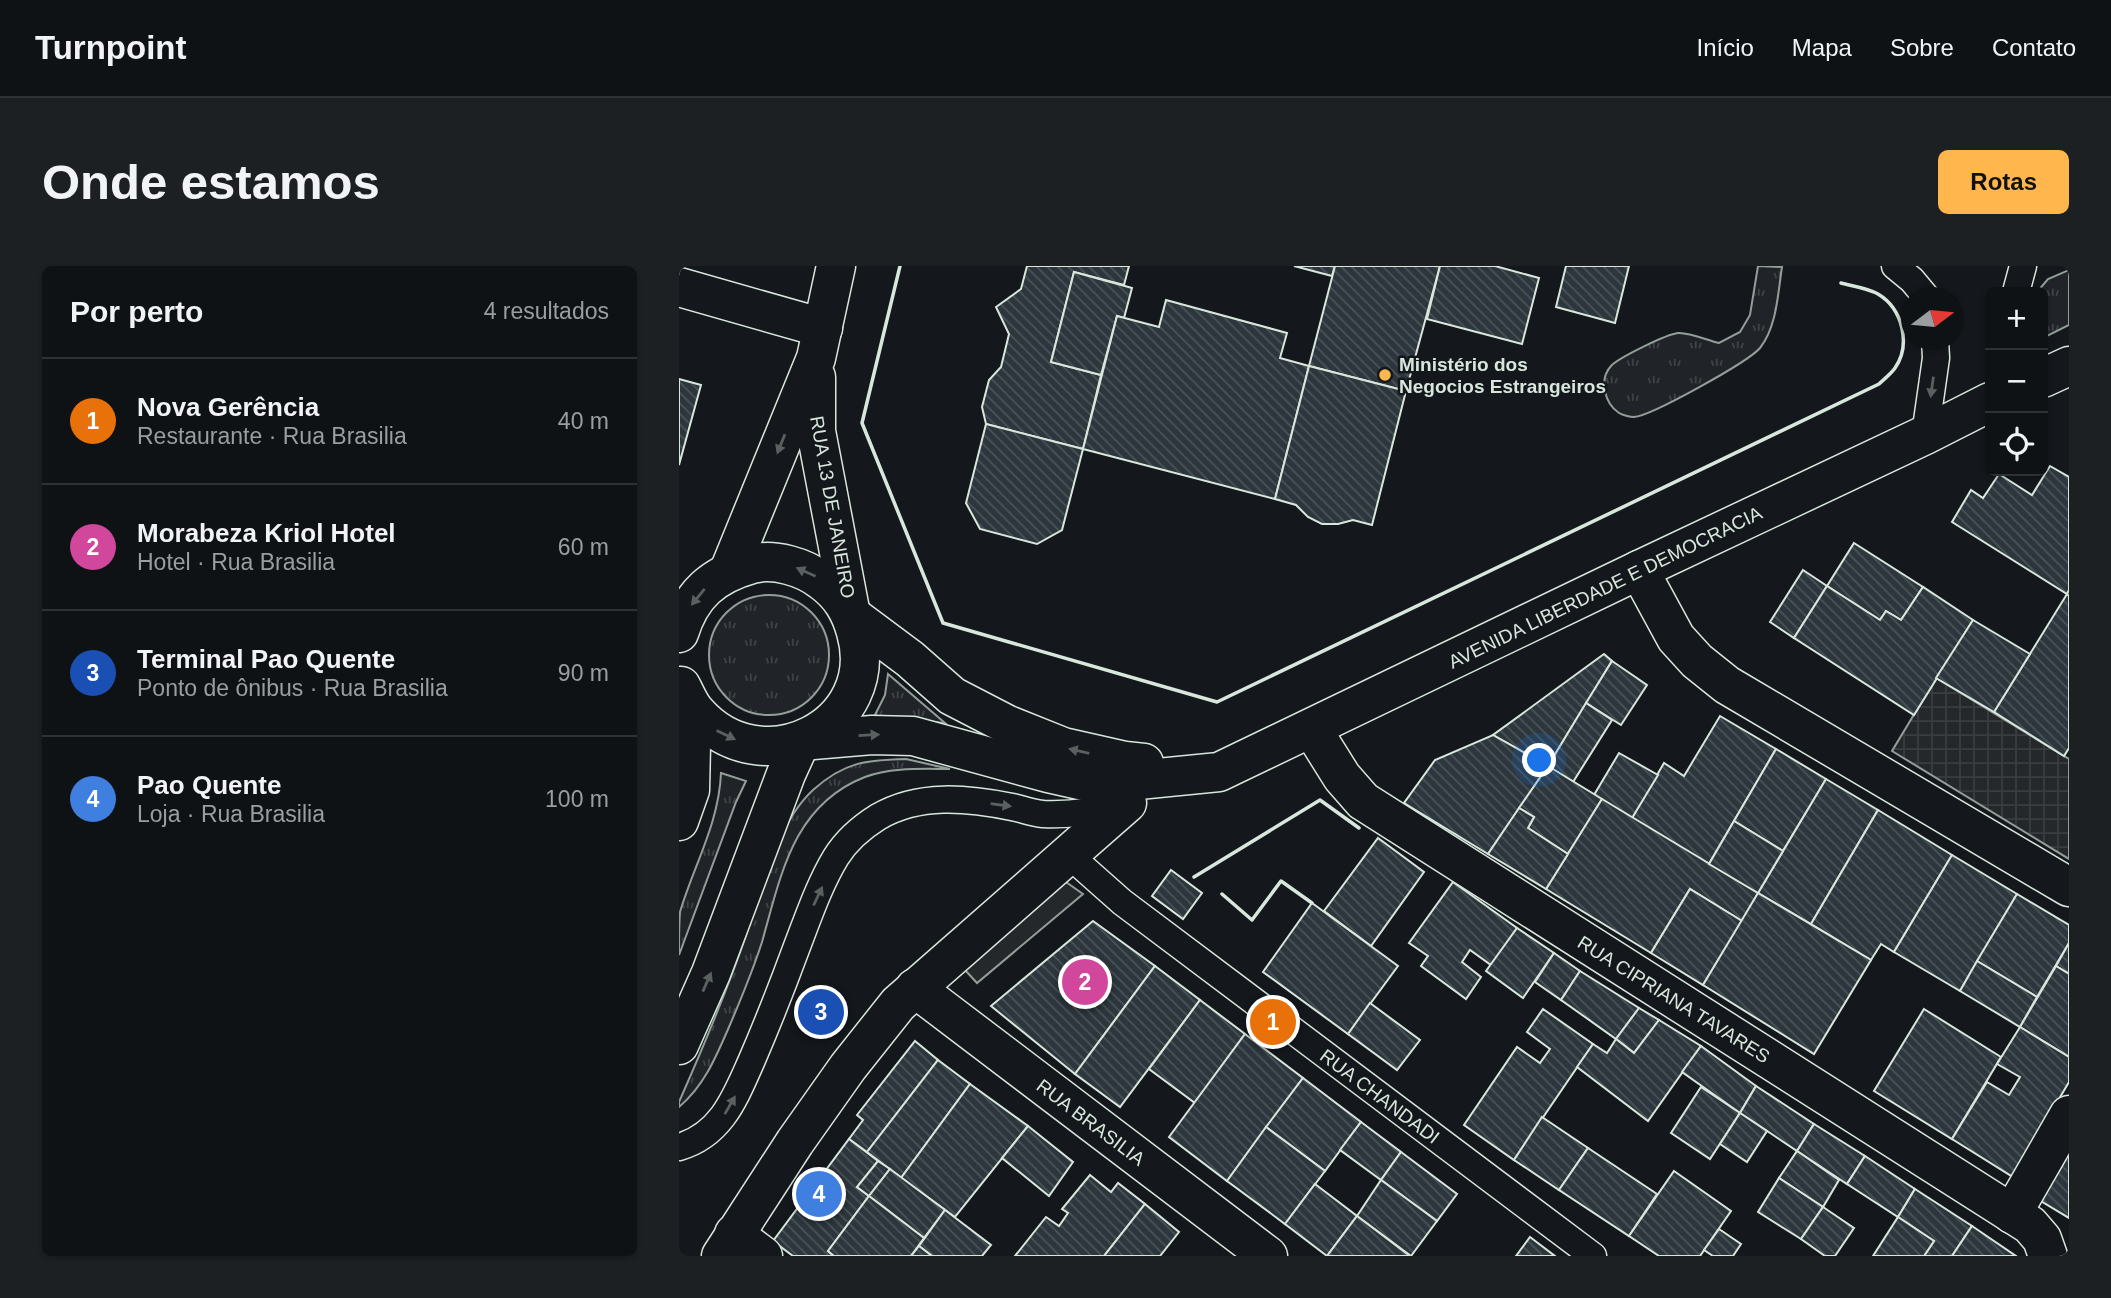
<!DOCTYPE html>
<html lang="pt">
<head>
<meta charset="utf-8">
<style>
	body { margin:0; font-family:Helvetica,sans-serif; background:#1d2022; color:#f1f3f6 }
	.controls { position:absolute; right:21px; top:21px; display:grid; overflow:hidden; border-radius:10px; box-shadow:0 2px 5px #0004 }
	.controls button { width:63px; height:63px; display:grid; place-items:center; padding:0; border:0; border-bottom:2px solid #2f3234; background:#0f1215; color:#f1f3f6; font:35px sans-serif }
	.compass { position:absolute; left:1222px; top:21px; width:63px; height:63px; border-radius:50%; background:#0f1215; box-shadow:0 2px 5px #0004; rotate:74deg }
	.you { position:absolute; left:861px; top:495px; width:24px; height:24px; margin:-18px; border:5px solid #fff; border-radius:50%; background:#1a73e8; box-shadow:0 0 0 10px #1a73e833 }
	.badge { display:grid; place-items:center; width:46px; height:46px; border-radius:50%; background:#ffb74d; color:#fff; font-size:23px; font-weight:700 }
	.pin { position:absolute; translate:-50% -50%; border:4px solid #fff; box-shadow:0 2px 7px #0006 }
	.list { margin:0; padding:0; list-style:none }
	h2 { display:flex; justify-content:space-between; align-items:center; height:91px; margin:0; padding:0 28px; font-size:30px }
	h2 small { font-size:23px; font-weight:400; color:#9b9ea0 }
	.list li { display:grid; grid-template-columns:46px 1fr auto; gap:21px; align-items:center; box-sizing:border-box; height:126px; padding:0 28px; border-top:2px solid #2f3234 }
	.list b { display:block; font-size:26px; white-space:nowrap }
	.list p { margin:0; font-size:23px; white-space:nowrap; color:#9b9ea0 }
	.list em { font-size:23px; font-style:normal; color:#9b9ea0 }
	.icon { flex:none; width:38px; height:38px; fill:none; stroke:currentColor; stroke-width:2; stroke-linecap:round; stroke-linejoin:round }
	.map { position:relative; flex:none; width:1390px; height:990px; overflow:hidden; border-radius:10px }
	header { display:flex; align-items:center; gap:42px; box-sizing:border-box; height:98px; padding:0 35px; background:#0f1215; border-bottom:2px solid #2f3234 }
	header strong { font-size:33px }
	nav { display:flex; gap:38px; margin-inline-start:auto; font-size:24px }
	.intro { display:flex; align-items:center; justify-content:space-between; box-sizing:border-box; height:168px; padding:0 42px }
	h1 { margin:0; font-size:49px }
	.button { padding:18px 32px; border-radius:10px; background:#ffb74d; color:#111; font-size:24px; font-weight:700 }
	main { display:flex; gap:42px; padding:0 42px }
	aside { flex:1; background:#0f1215; border-radius:10px; box-shadow:0 2px 5px #0004 }
	.map>svg:first-child { display:block }
	.grass { fill:url(#grass-tufts); stroke:#939e99; stroke-width:2 }
	.parking { fill:#24282b; stroke:#939e99; stroke-width:2 }
	.plaza { fill:url(#plaza-grid); stroke:#939e99; stroke-width:2 }
	.building { fill:url(#building-back-hatch); stroke:#d8e6dc; stroke-width:2 }
	.lines { fill:none; stroke-linecap:round; stroke-linejoin:round }
	.service-casing { stroke:#d8e6dc; stroke-width:29 }
	.minor-casing { stroke:#d8e6dc; stroke-width:41 }
	.tertiary-casing { stroke:#d8e6dc; stroke-width:41 }
	.service { stroke:#14181c; stroke-width:26 }
	.minor { stroke:#14181c; stroke-width:38 }
	.tertiary { stroke:#14181c; stroke-width:38 }
	.wall { stroke:#d8e6dc; stroke-width:3.5 }
	.oneway { fill:#59605f }
	.poi-dot { fill:#ffb74d; stroke:#14181c; stroke-width:2.5 }
	.labels { text-anchor:middle; stroke-width:5; stroke-linejoin:round; paint-order:stroke }
	.poi-label { font-size:19px; font-weight:bold; fill:#d8e6dc; stroke:#14181c; text-anchor:start }
	.street-label { font-size:19px; fill:#d8e6dc; stroke:#14181c }
</style>
</head>
<body>
<header>
<strong>Turnpoint</strong>
<nav><a>Início</a><a>Mapa</a><a>Sobre</a><a>Contato</a></nav>
</header>
<div class="intro"><h1>Onde estamos</h1><a class="button">Rotas</a></div>
<main>
<aside>
<h2>Por perto<small>4 resultados</small></h2>
<ul class="list">
<li><span class="badge" style="background:#e8710a">1</span><div><b>Nova Gerência</b><p>Restaurante · Rua Brasilia</p></div><em>40 m</em></li>
<li><span class="badge" style="background:#d1479c">2</span><div><b>Morabeza Kriol Hotel</b><p>Hotel · Rua Brasilia</p></div><em>60 m</em></li>
<li><span class="badge" style="background:#1a4fb4">3</span><div><b>Terminal Pao Quente</b><p>Ponto de ônibus · Rua Brasilia</p></div><em>90 m</em></li>
<li><span class="badge" style="background:#3f7fe0">4</span><div><b>Pao Quente</b><p>Loja · Rua Brasilia</p></div><em>100 m</em></li>
</ul>
</aside>
<div class="map">
<svg width="1390" height="990" viewBox="0 0 1390 990">
	<defs>
		<pattern id="grass-tufts" width="24" height="20" patternUnits="userSpaceOnUse" patternTransform="scale(1.75)"><rect width="24" height="20" fill="#202428"/><path d="M3 7l-1-3M5 7V3M7 7l1-3M15 17l-1-3M17 17v-4M19 17l1-3" fill="none" stroke="#404447"/></pattern>
		<pattern id="plaza-grid" width="8" height="8" patternUnits="userSpaceOnUse" patternTransform="scale(1.75)"><rect width="8" height="8" fill="#24282b"/><path d="M0 4h8M4 0v8" fill="none" stroke="#393d3f"/></pattern>
		<pattern id="building-back-hatch" width="6" height="6" patternUnits="userSpaceOnUse" patternTransform="scale(1.75)"><rect width="6" height="6" fill="#2c363c"/><path d="M-1 5l2 2M0 0l6 6M5-1l2 2" fill="none" stroke="#4a5358"/></pattern>
	</defs>
	<rect width="100%" height="100%" fill="#14181c"/>
	<g class="grass">
		<path d="M1079,0L1103,1C1099,26 1098,61 1081,82C1069,96 972,150 955,151C951,151 943,149 940,147C925,137 920,113 932,100C939,92 988,68 999,67C1009,66 1028,74 1040,77L1061,66L1071,49Z"/>
		<path d="M1390,4V59L1364,72V26H1358L1369,13Z"/>
		<circle cx="90" cy="389" r="60"/>
		<path d="M209,408L266,457L195,451L206,429Z"/>
		<path d="M227,493L271,503C244,503 211,501 186,511C114,539 102,609 83,676C74,704 62,733 50,761C37,791 25,820 0,841V836C23,784 45,732 64,678C82,630 95,560 134,524C165,496 187,494 227,493Z"/>
		<path d="M42,507L67,515L57,536L0,689C0,676 0,659 1,646C15,599 40,557 42,507Z"/>
	</g>
	<path class="parking" d="M387,616L404,628L298,717L286,704Z"/>
	<path class="plaza" d="M1257,412L1390,493V593L1213,485Z"/>
	<g class="building">
		<path d="M348,0H450L445,19L395,6L372,96L422,109L404,183L307,158L303,141L310,114L322,101L330,68L317,41L342,23Z"/>
		<path d="M615,0H656L653,10Z"/>
		<path d="M656,0H761L727,125L630,100Z"/>
		<path d="M761,0H816L860,12L843,78L748,53Z"/>
		<path d="M887,0H950L936,57L877,41Z"/>
		<path d="M395,6L453,22L445,52L438,50L422,109L372,96Z"/>
		<path d="M487,34L608,67L601,92L630,100L596,233L404,183L438,50L480,61Z"/>
		<path d="M630,100L727,125L693,259L674,254L659,258H643L629,251L617,239L596,233Z"/>
		<path d="M0,113L22,119L0,199Z"/>
		<path d="M307,158L404,183L383,264L358,278L301,263L287,237Z"/>
		<path d="M1371,200L1390,211V324L1388,328L1273,256L1292,224L1304,232L1320,208L1353,229Z"/>
		<path d="M1175,277L1244,321L1222,354L1207,345L1201,354L1148,320Z"/>
		<path d="M1124,304L1148,320L1115,372L1091,356Z"/>
		<path d="M1148,320L1201,354L1207,345L1222,354L1244,321L1294,354L1235,449L1115,372Z"/>
		<path d="M1388,328L1390,330V482L1385,490L1315,446Z"/>
		<path d="M1294,354L1351,388L1315,446L1257,412Z"/>
		<path d="M925,388L933,395L869,500L814,469Z"/>
		<path d="M933,395L968,419L942,459L907,437Z"/>
		<path d="M907,437L933,454L894,516L869,500Z"/>
		<path d="M1041,450L1097,483L1030,598L953,552L985,497L1005,510Z"/>
		<path d="M814,469L869,500L809,588L725,537L756,494Z"/>
		<path d="M1097,483L1147,513L1104,585L1055,555Z"/>
		<path d="M940,487L979,509L953,552L915,529Z"/>
		<path d="M869,500L923,533L889,588L849,562L855,551L840,542Z"/>
		<path d="M1147,513L1199,544L1132,658L1079,627Z"/>
		<path d="M923,533L1079,627L1063,655L1011,623L972,687L867,623Z"/>
		<path d="M840,542L855,551L849,562L889,588L867,623L809,588Z"/>
		<path d="M1199,544L1273,589L1215,686L1202,678L1192,694L1132,658Z"/>
		<path d="M1055,555L1104,585L1079,627L1030,598Z"/>
		<path d="M699,572L745,606L692,680L645,645Z"/>
		<path d="M1273,589L1338,628L1281,725L1215,686Z"/>
		<path d="M492,604L523,627L504,653L473,630Z"/>
		<path d="M774,616L838,662L812,699L791,684L783,696L802,711L787,733L742,700L749,690L730,677Z"/>
		<path d="M1011,623L1063,655L1024,719L972,687Z"/>
		<path d="M1079,627L1192,694L1135,788L1024,719Z"/>
		<path d="M1338,628L1390,659V677L1358,731L1298,695Z"/>
		<path d="M633,637L719,700L669,768L584,706Z"/>
		<path d="M414,655L476,700L396,808L312,740Z"/>
		<path d="M838,662L875,687L844,732L807,705Z"/>
		<path d="M1390,677V708L1377,700Z"/>
		<path d="M875,687L901,705L882,734L856,716Z"/>
		<path d="M1298,695L1358,731L1341,761L1281,725Z"/>
		<path d="M476,700L521,734L441,841L396,808Z"/>
		<path d="M1377,700L1390,708V791L1341,761Z"/>
		<path d="M901,705L960,742L937,773L882,734Z"/>
		<path d="M521,734L566,768L516,837L470,803Z"/>
		<path d="M691,737L741,774L718,804L669,768Z"/>
		<path d="M960,742L980,754L955,787L937,773Z"/>
		<path d="M864,743L914,778L835,894L785,859L838,781L861,797L871,783L848,766Z"/>
		<path d="M1245,743L1322,791L1273,873L1195,825Z"/>
		<path d="M980,754L1022,780L969,855L898,801L914,778L928,787L937,773L955,787Z"/>
		<path d="M1341,761L1390,791V816L1334,911L1273,873L1308,816L1330,829L1341,811L1318,798Z"/>
		<path d="M566,768L624,812L548,915L490,871Z"/>
		<path d="M236,775L259,794L188,886L170,873L184,854L178,849Z"/>
		<path d="M1022,780L1077,820L1061,847L1003,806Z"/>
		<path d="M259,794L291,818L222,912L188,886Z"/>
		<path d="M624,812L682,856L646,905L587,861Z"/>
		<path d="M291,818L349,860L276,951L222,912Z"/>
		<path d="M1077,820L1135,858L1118,885L1061,847Z"/>
		<path d="M1022,821L1061,847L1031,893L992,867Z"/>
		<path d="M1061,847L1088,865L1068,896L1041,878Z"/>
		<path d="M863,851L909,882L880,924L835,894Z"/>
		<path d="M682,856L722,886L702,914L661,884Z"/>
		<path d="M1135,858L1186,890L1168,918L1118,885Z"/>
		<path d="M349,860L394,896L370,930L323,892Z"/>
		<path d="M587,861L646,905L606,958L548,915Z"/>
		<path d="M170,873L199,895L178,921L190,930L149,985L155,990H114L94,975Z"/>
		<path d="M909,882L978,928L950,970L880,924Z"/>
		<path d="M1390,883V952L1360,934Z"/>
		<path d="M1118,885L1160,914L1144,941L1100,912Z"/>
		<path d="M722,886L778,928L758,955L702,914Z"/>
		<path d="M1186,890L1236,923L1219,951L1168,918Z"/>
		<path d="M199,895L211,903L190,930L178,921Z"/>
		<path d="M211,903L266,944L245,972L190,930Z"/>
		<path d="M995,905L1052,945L1021,990H980L950,970Z"/>
		<path d="M411,909L432,926L439,917L466,938L425,990H336L367,951L380,960L389,947L383,943Z"/>
		<path d="M1100,912L1144,941L1122,973L1079,946Z"/>
		<path d="M702,914L758,955L732,990L678,950Z"/>
		<path d="M636,918L678,950L648,990L606,958Z"/>
		<path d="M1236,923L1293,960L1273,990H1245L1255,975L1219,951Z"/>
		<path d="M190,930L245,972L232,990H155L149,985Z"/>
		<path d="M466,938L500,966L481,990H425Z"/>
		<path d="M1144,941L1175,962L1156,990H1146L1122,973Z"/>
		<path d="M266,944L312,979L303,990H253L240,980Z"/>
		<path d="M678,950L731,990H648Z"/>
		<path d="M1219,951L1255,975L1245,990H1194Z"/>
		<path d="M1293,960L1337,990H1273Z"/>
		<path d="M1040,963L1062,978L1054,990H1034L1025,984Z"/>
		<path d="M851,971L876,990H837Z"/>
		<path d="M240,980L253,990H232Z"/>
	</g>
	<g class="lines">
		<g class="service-casing">
			<g id="service">
				<path d="M1216,0L1233,14L1248,32"/>
				<path d="M1337,26L1344,0"/>
				<path d="M1246,169L1257,92L1256,74"/>
				<path d="M390,589L443,636L914,990"/>
				<path d="M0,881C42,869 56,832 72,796C88,759 103,721 117,683C129,652 140,619 157,591C167,575 183,561 199,551C240,527 288,532 333,541C343,543 354,547 364,548C391,549 416,546 442,538"/>
			</g>
		</g>
		<g class="minor-casing">
			<g id="minor">
				<path d="M0,21L144,62"/>
				<path d="M137,111V165L172,349"/>
				<path d="M960,304L997,372L1018,395L1048,419L1390,621"/>
				<path d="M50,305L137,92L157,0"/>
				<path d="M633,463L663,511L684,535L1351,959L1363,973L1369,990"/>
				<path d="M236,722L589,990"/>
				<path d="M1333,948L1390,849"/>
				<path d="M55,968L84,990"/>
				<path d="M42,990L116,876L169,801L219,738L448,537"/>
			</g>
		</g>
		<g class="tertiary-casing">
			<g id="tertiary">
				<path d="M1364,112L1390,100"/>
				<path d="M172,349L231,393L273,430L329,459L384,481L446,495L465,497"/>
				<path d="M0,367C12,328 34,309 73,298C95,292 125,301 143,315C161,328 171,344 177,366C204,460 83,521 18,447C11,440 7,429 2,420"/>
				<path d="M122,475L193,469L234,470L369,507L409,516L449,515L540,506L960,304L1246,169L1311,136"/>
				<path d="M0,555L11,524L12,479L3,427"/>
				<path d="M0,779L32,707L107,508L122,475"/>
			</g>
		</g>
		<use href="#service" class="service"/>
		<use href="#minor" class="minor"/>
		<use href="#tertiary" class="tertiary"/>
		<g class="wall">
			<path d="M221,0L183,157L264,357L538,436L1200,118C1205,113 1212,108 1216,102C1232,79 1224,43 1199,28C1189,22 1173,20 1162,17"/>
			<path d="M515,611L641,534L680,562"/>
			<path d="M543,628L573,654L602,615L633,637"/>
		</g>
	</g>
	<defs><path id="oneway-solid" d="M-6-.8H1V-3.2L6.5 0L1 3.2V.8H-6Z" transform="scale(1.75)"/></defs>
	<g class="oneway">
		<use href="#oneway-solid" transform="translate(1253 121) rotate(98)"/>
		<use href="#oneway-solid" transform="translate(102 178) rotate(112)"/>
		<use href="#oneway-solid" transform="translate(127 306) rotate(-156)"/>
		<use href="#oneway-solid" transform="translate(19 331) rotate(129)"/>
		<use href="#oneway-solid" transform="translate(47 469) rotate(26)"/>
		<use href="#oneway-solid" transform="translate(190 469) rotate(-3)"/>
		<use href="#oneway-solid" transform="translate(400 485) rotate(-167)"/>
		<use href="#oneway-solid" transform="translate(322 539) rotate(8)"/>
		<use href="#oneway-solid" transform="translate(139 630) rotate(-65)"/>
		<use href="#oneway-solid" transform="translate(28 716) rotate(-66)"/>
		<use href="#oneway-solid" transform="translate(51 839) rotate(-60)"/>
	</g>
	<circle class="poi-dot" cx="706" cy="109" r="7"/>
	<g class="labels">
		<g class="poi-label">
			<text x="720" y="105">Ministério dos<tspan x="720" dy="22">Negocios Estrangeiros</tspan></text>
		</g>
		<g class="street-label">
			<text transform="translate(154 241) rotate(80)" y="7">RUA 13 DE JANEIRO</text>
			<text transform="translate(926 321) rotate(-26)" y="7">AVENIDA LIBERDADE E DEMOCRACIA</text>
			<text transform="translate(995 733) rotate(32)" y="7">RUA CIPRIANA TAVARES</text>
			<text transform="translate(701 830) rotate(37)" y="7">RUA CHANDADI</text>
			<text transform="translate(412 856) rotate(37)" y="7">RUA BRASILIA</text>
		</g>
	</g>
</svg>
<div class="controls">
<button>+</button>
<button>−</button>
<button><svg class="icon" aria-label="locate" viewBox="0 0 24 24"><circle cx="12" cy="12" r="6"/><path d="M12 2v4M12 18v4M2 12h4M18 12h4"/></svg></button>
</div>
<svg class="compass" viewBox="-18 -18 36 36"><path d="M0-13l5 13h-10z" fill="#e53935"/><path d="M0 13l5-13h-10z" fill="#9b9ea0"/></svg>
<div class="you"></div>
<div class="pin badge" style="left:594px;top:756px;background:#e8710a">1</div>
<div class="pin badge" style="left:406px;top:716px;background:#d1479c">2</div>
<div class="pin badge" style="left:142px;top:746px;background:#1a4fb4">3</div>
<div class="pin badge" style="left:140px;top:928px;background:#3f7fe0">4</div>
</div>
</main>
</body>
</html>
